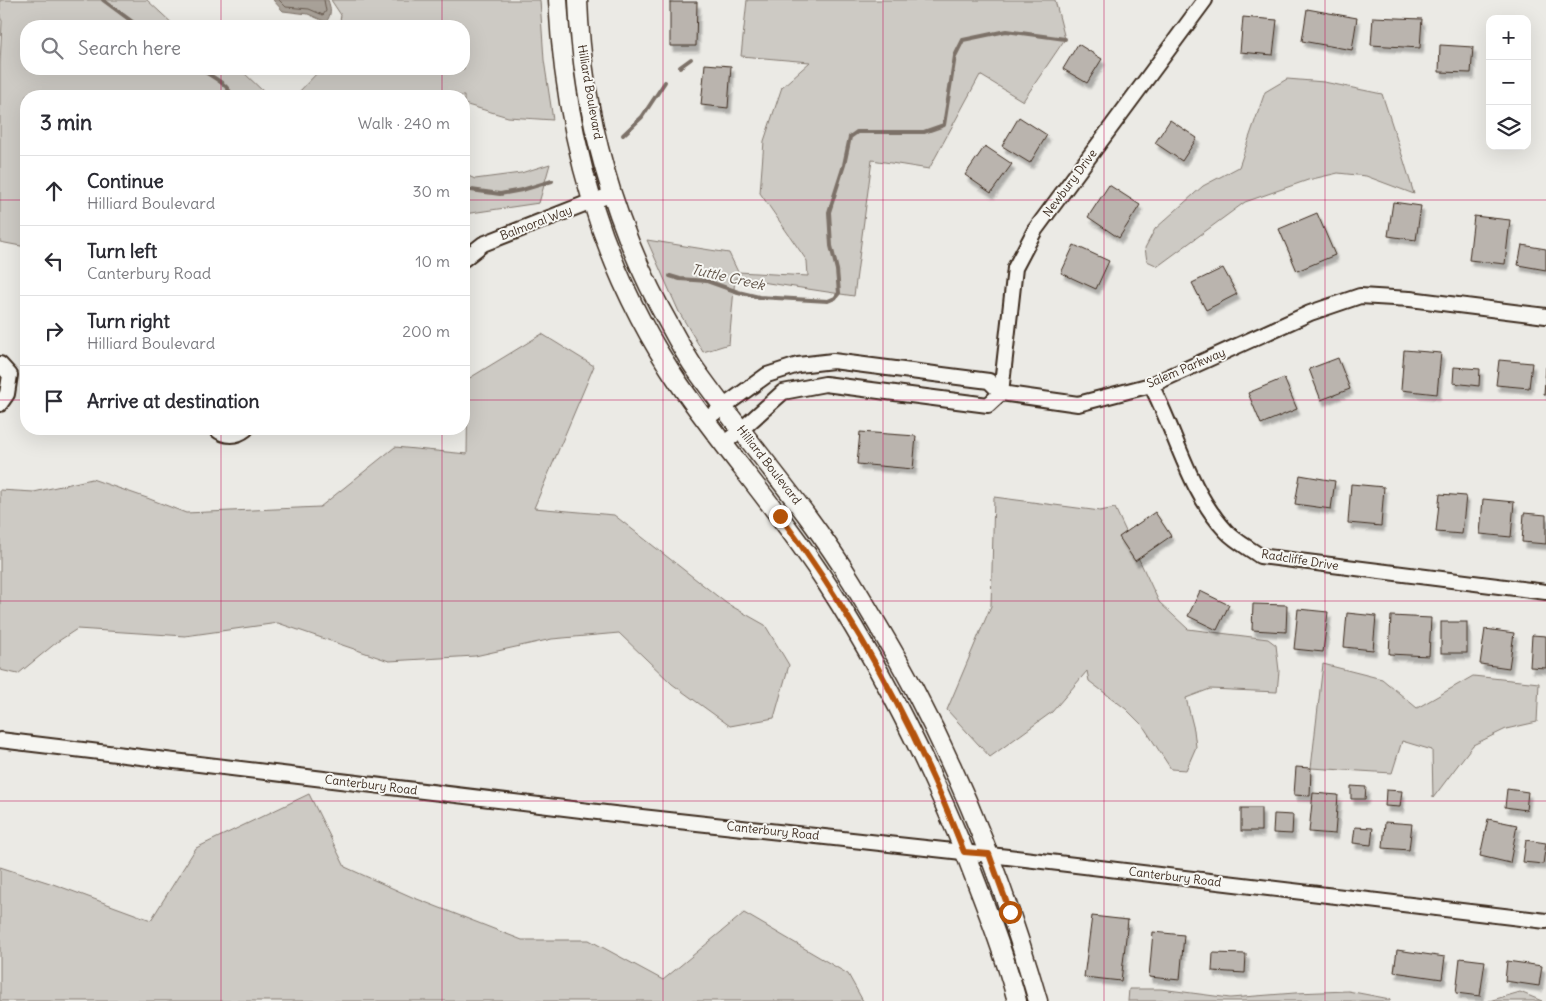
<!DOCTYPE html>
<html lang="en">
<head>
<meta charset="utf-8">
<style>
	body { margin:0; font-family:Delius,sans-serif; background:#f2f2f3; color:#2b2b33 }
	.controls { position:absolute; right:15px; top:15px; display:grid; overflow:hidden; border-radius:10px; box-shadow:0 5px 20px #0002 }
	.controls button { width:45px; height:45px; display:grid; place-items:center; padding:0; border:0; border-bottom:1px solid #e1e1e2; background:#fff; color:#2b2b33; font:25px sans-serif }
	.stop { position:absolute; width:15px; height:15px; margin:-11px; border:4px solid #b45309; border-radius:50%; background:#fff }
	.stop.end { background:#b45309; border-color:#fff; box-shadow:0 1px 5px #0008 }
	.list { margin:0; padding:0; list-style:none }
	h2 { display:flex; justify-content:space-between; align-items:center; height:65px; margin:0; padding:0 20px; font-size:21px }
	h2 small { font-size:16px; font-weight:400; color:#7c7c81 }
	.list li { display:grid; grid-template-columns:32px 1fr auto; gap:15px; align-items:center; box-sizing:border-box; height:70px; padding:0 20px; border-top:1px solid #e1e1e2 }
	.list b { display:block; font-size:19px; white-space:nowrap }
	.list p { margin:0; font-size:16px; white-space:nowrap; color:#7c7c81 }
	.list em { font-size:16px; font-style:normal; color:#7c7c81 }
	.icon { flex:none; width:28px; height:28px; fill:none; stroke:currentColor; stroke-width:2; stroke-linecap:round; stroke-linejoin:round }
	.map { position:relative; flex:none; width:1546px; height:1001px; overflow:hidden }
	.search { position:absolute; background:#fff; box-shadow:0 5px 20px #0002; left:20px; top:20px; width:450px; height:55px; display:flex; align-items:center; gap:12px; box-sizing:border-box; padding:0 18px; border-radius:20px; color:#7c7c81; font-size:19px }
	.panel { position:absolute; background:#fff; box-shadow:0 5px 20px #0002; left:20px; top:90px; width:450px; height:345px; border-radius:20px }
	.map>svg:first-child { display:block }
	.green { fill:#cdcac4; stroke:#847a71 }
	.water { fill:#a8a198; stroke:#7c7167 }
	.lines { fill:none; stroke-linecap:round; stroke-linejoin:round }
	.shore { stroke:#675a4f; stroke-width:1 }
	.stream { stroke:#7c7167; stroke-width:4 }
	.building { fill:#bab4ae; stroke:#3b2a1e; filter:url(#shadow) }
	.minor-casing { stroke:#3b2a1e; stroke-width:18 }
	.major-casing { stroke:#3b2a1e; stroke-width:21 }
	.minor { stroke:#f6f6f2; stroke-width:14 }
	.major { stroke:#f6f6f2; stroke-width:18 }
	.route { stroke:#b45309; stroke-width:6 }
	.grid { fill:none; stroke:#c2185b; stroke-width:1; stroke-opacity:0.55 }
	.labels { text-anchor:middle; stroke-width:4; stroke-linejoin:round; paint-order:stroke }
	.street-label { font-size:12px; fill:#3b2a1e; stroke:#f6f6f2 }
	.water-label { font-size:14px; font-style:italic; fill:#615449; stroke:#f6f6f2 }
</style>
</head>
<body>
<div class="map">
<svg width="1546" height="1001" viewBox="0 0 1546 1001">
	<defs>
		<filter id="shadow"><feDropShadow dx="3" dy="5.5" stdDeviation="1" flood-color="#0004"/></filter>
	</defs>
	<rect width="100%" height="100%" fill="#ebeae5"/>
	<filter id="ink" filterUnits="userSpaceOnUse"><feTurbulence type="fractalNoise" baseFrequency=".02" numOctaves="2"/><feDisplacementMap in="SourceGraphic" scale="10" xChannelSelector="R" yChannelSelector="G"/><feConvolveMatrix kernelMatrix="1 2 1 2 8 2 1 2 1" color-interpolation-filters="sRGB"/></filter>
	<g filter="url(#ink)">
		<g class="green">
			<path d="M0,0H147L175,26H26V69H240L268,96H26V247L0,242V64L2,21L0,17Z"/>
			<path d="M331,0H540L544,60L553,120L508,117L464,104V96H295L321,69H464V26H339L341,15Z"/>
			<path d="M747,0H1055L1065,39L1023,101L980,75L929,169L872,160L854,296L735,278L729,344L703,352L679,312L647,240L729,253L738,272L808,276L807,261L760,193L764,141L782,87L810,62L741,56Z"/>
			<path d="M1287,79L1324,82L1382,94L1404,161L1414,194L1366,176L1338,173L1308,180L1245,202L1158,266L1147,261L1145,248L1155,229L1203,186L1239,167L1265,92Z"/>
			<path d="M550,164L539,203L464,214V174L475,179L521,173Z"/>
			<path d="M542,334L594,366L534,508L614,515L726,603L765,625L789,665L774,718L730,726L672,684L619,633L552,639L475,656L389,661L278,623L185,636L77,629L57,642L18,674L0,670V490L34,492L92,479L147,498L186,513L320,507L395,447L467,454L468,379Z"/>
			<path d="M994,497L1100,511L1115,508L1159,602L1188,629L1268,639L1276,645L1279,671L1277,692L1210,689L1186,698L1194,730L1196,747L1186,770L1171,769L1143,726L1126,709L1089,681L1087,671L1052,712L990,757L947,710L991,606Z"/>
			<path d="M1323,664L1382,679L1417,708L1473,676L1539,683L1537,722L1506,729L1473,745L1433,798L1432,750L1402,741L1392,773L1311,768Z"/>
			<path d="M309,794L345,867L412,897L522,940H589L663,980L744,913L848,974L863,1001H0V867L53,884L151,920L196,848Z"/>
			<path d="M1129,989H1161L1230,998L1295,993L1348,991L1390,999V1001H1128Z"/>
			<path d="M1520,992L1542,1001H1489Z"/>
		</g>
		<path class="water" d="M273,0H328C331,9 332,14 326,22L308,14L283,11Z"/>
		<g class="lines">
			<path class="shore" d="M279,0L286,7L309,9L323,15L326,11L324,0"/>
			<g class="stream">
				<path d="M103,0L138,26"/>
				<path d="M680,67L691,59"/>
				<path d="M200,69C211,76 228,84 232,96"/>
				<path d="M623,135L642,117L665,82"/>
				<path d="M464,189L500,194L522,190L552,181"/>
				<path d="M670,276L680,279L707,281L738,292L759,297L828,301L835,298L839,293L837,270L831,246L829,212L844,165L850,137L857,132H924L944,125L955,56L963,40L1006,31L1065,39"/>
			</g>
		</g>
		<g class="building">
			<path d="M670,2H697L696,46H670Z"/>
			<path d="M1307,9L1357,18L1352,50L1302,41Z"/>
			<path d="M1243,17L1277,20L1273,55L1240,52Z"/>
			<path d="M1373,17L1422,19L1420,48L1371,45Z"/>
			<path d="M1078,44L1102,59L1087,83L1063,69Z"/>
			<path d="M1440,45L1473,47L1471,73L1439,72Z"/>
			<path d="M705,64L731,66L728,108L701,105Z"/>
			<path d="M1019,117L1047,135L1030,163L1002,146Z"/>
			<path d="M1170,120L1197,138L1182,161L1155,143Z"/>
			<path d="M985,146L1012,164L991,193L965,175Z"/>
			<path d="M1109,185L1140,205L1119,238L1088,217Z"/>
			<path d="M1393,202L1421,206L1416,240L1388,236Z"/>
			<path d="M1317,213L1335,255L1297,271L1279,229Z"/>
			<path d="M1474,216L1510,220L1505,264L1469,260Z"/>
			<path d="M1074,245L1109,261L1096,289L1061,273Z"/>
			<path d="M1522,245L1546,249V270L1518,265Z"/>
			<path d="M1223,268L1237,294L1206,310L1192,283Z"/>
			<path d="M1404,350L1441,353L1437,394L1401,390Z"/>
			<path d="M1338,358L1350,389L1321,400L1309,369Z"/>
			<path d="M1499,360L1532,363L1529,388L1496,385Z"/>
			<path d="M1454,367L1480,369L1479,386L1453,383Z"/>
			<path d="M1546,367V394H1544Z"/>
			<path d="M1284,378L1297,409L1261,424L1248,393Z"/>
			<path d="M860,432L916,436L913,469L857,464Z"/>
			<path d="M1300,475L1335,481L1331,509L1295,504Z"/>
			<path d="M1351,484L1384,487L1381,526L1348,523Z"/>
			<path d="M1440,494L1466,496L1462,534L1436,532Z"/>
			<path d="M1483,499L1514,502L1511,537L1480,534Z"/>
			<path d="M1155,512L1171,536L1135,561L1119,537Z"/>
			<path d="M1524,513L1546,515V544L1522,542Z"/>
			<path d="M1200,591L1229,605L1217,630L1188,616Z"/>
			<path d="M1253,604L1287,605L1286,632L1252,630Z"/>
			<path d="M1298,609L1328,612L1323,652L1294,649Z"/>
			<path d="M1347,613L1376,616L1373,650L1344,647Z"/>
			<path d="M1391,616L1431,618L1429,656L1389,654Z"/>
			<rect x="1441" y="622" width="26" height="31"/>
			<path d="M1485,629L1514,633L1509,668L1480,664Z"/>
			<path d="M1532,635L1546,636V668L1530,667Z"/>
			<path d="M1296,767L1311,768L1310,796L1294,795Z"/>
			<path d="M1351,786L1366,787L1365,799H1351Z"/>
			<path d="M1507,789L1528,792L1526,810L1505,807Z"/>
			<path d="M1386,790L1402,791L1400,807L1385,806Z"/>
			<path d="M1313,793L1338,795L1335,834L1309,832Z"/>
			<rect x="1241" y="808" width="20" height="23"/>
			<path d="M1274,814L1293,815L1292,834L1273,833Z"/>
			<path d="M1488,819L1517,825L1510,863L1480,856Z"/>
			<path d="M1385,822L1412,824L1409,850L1383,848Z"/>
			<path d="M1355,827L1373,828L1371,845L1353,843Z"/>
			<path d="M1526,840L1546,843L1543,864L1523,862Z"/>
			<path d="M1092,916L1128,920L1121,981L1084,977Z"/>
			<path d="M1153,932L1184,935L1180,980L1149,977Z"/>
			<path d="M1397,950L1445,957L1442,979L1394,972Z"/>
			<path d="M1213,953L1246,954L1245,973L1212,971Z"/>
			<path d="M1460,958L1485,961L1480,996L1456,993Z"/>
			<path d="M1507,961L1542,966L1539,986L1505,981Z"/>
		</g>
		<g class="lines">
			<g class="minor-casing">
				<g id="minor">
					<path d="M464,259L483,244L592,201L612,195"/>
					<path d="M0,364L10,375L7,394L0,404"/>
					<path d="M1151,385C1176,432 1188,490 1226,531C1235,541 1249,548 1260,556L1546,592"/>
					<path d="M1001,393L1078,404L1151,385L1310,313L1360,296L1410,299L1546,316"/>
					<path d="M1001,393L1015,268L1035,230L1205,0"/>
					<path d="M705,420L767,375L798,365L833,361L989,381L1001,393"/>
					<path d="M216,429C225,437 236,437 246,429"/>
					<path d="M723,444L741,430L783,392L825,384L988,405L1001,393"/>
					<path d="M0,740L614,814L1008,857L1546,921"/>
				</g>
			</g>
			<g class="major-casing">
				<g id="major">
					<path d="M558,0C565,139 601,269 680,385C727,453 782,514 827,584C883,671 928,762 967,858C985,905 1004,952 1017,1001"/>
					<path d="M578,0C582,113 614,228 670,326C678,341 686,356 696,370C747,442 806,507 852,582C873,617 895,653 914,689C966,788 1007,893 1038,1001"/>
				</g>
			</g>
			<use href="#minor" class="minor"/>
			<use href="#major" class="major"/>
		</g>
	</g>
	<g class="lines" filter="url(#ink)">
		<path class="route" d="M780,516C856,619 918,733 964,852L989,854L1010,912"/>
	</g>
	<path class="grid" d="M221,0V26M442,0V26M663,0V1001M883,0V1001M1104,0V1001M1325,0V1001M221,69V96M442,69V96M0,200H26M464,200H1546M0,400H26M464,400H1546M221,429V1001M442,429V1001M0,601H1546M0,801H1546"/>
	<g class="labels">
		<g class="street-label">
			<text transform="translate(590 92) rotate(80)" y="4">Hilliard Boulevard</text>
			<text transform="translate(1070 183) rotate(-53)" y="4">Newbury Drive</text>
			<text transform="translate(536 223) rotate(-21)" y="4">Balmoral Way</text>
			<text transform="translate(1186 368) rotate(-23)" y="4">Salem Parkway</text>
			<text transform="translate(769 465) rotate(52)" y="4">Hilliard Boulevard</text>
			<text transform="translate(1300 560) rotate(9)" y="4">Radcliffe Drive</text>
			<text transform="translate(371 785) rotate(7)" y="4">Canterbury Road</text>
			<text transform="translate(773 831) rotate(6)" y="4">Canterbury Road</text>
			<text transform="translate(1175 877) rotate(7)" y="4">Canterbury Road</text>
		</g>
		<g class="water-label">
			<text transform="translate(728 277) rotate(13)" y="5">Tuttle Creek</text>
		</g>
	</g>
</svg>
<div class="controls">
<button>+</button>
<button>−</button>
<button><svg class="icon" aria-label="layers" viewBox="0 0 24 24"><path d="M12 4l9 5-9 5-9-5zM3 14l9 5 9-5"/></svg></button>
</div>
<div class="stop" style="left:1010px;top:912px"></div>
<div class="stop end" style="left:780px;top:516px"></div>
<div class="search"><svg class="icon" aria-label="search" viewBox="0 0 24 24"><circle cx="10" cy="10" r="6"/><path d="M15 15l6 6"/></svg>Search here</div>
<section class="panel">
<h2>3 min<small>Walk · 240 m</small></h2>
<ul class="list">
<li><svg class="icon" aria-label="ahead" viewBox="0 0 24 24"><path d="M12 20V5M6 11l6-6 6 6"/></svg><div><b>Continue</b><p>Hilliard Boulevard</p></div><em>30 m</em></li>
<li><svg class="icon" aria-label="left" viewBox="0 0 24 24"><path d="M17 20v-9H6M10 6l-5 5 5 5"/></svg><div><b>Turn left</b><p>Canterbury Road</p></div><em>10 m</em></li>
<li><svg class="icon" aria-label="right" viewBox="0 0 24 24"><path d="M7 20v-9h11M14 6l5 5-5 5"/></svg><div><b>Turn right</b><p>Hilliard Boulevard</p></div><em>200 m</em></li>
<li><svg class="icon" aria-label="arrive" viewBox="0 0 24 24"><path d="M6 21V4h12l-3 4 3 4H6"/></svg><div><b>Arrive at destination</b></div></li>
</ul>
</section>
</div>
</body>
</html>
